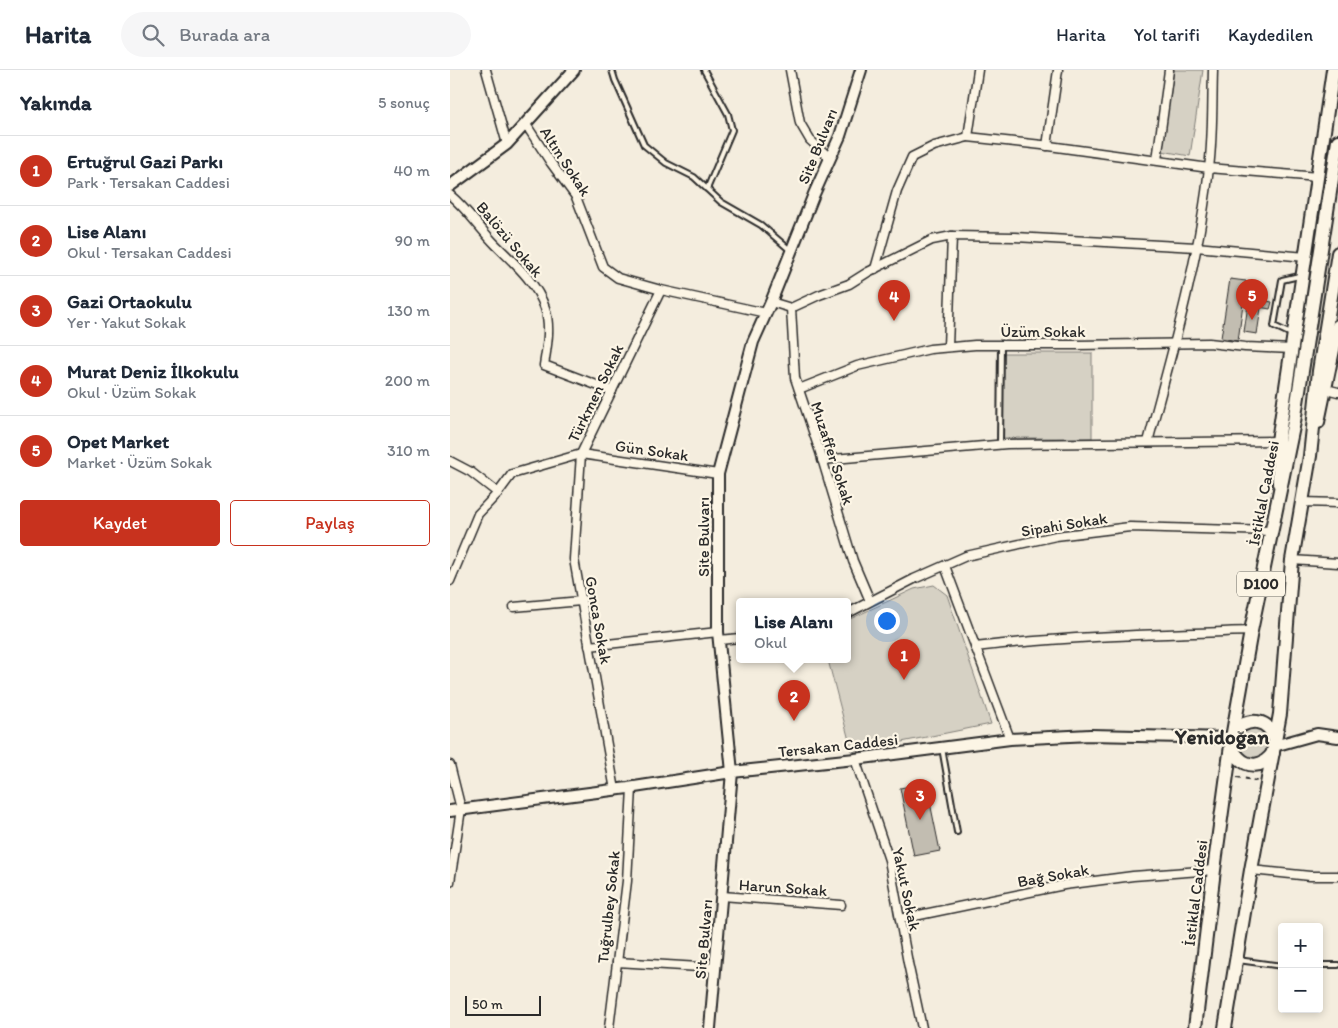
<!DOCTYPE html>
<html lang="tr">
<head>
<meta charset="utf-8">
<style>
	body { margin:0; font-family:Itim,sans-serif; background:#f6f6f7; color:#1f2937 }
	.controls { position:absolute; right:15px; bottom:15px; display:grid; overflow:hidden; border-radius:5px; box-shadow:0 2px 8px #0003 }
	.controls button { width:45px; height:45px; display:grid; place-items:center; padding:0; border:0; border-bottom:1px solid #e0e1e3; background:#fff; color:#1f2937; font:25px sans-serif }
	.scale { position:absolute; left:15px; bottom:12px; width:76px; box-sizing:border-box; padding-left:5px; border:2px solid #2b2b2b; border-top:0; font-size:14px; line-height:18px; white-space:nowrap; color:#2b2b2b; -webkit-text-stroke:4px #fcf5e5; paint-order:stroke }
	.you { position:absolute; left:436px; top:550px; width:18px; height:18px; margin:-12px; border:4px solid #fff; border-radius:50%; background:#1a73e8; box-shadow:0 0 0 8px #1a73e833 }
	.badge { display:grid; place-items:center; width:32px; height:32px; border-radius:50%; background:#c8321e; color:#fff; font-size:16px; font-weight:700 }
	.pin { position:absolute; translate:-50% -41px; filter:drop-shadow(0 1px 2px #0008) }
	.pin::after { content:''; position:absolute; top:26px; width:18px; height:15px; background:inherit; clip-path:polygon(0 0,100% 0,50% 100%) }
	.popup { position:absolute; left:286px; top:528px; width:115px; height:65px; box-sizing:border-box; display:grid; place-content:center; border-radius:5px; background:#fff; filter:drop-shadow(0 1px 4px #0005); font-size:16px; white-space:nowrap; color:#747a83 }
	.popup b { font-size:19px; color:#1f2937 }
	.popup::after { content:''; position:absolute; left:50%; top:100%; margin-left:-10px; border:10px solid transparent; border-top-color:#fff }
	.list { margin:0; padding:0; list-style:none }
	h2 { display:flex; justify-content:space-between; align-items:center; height:65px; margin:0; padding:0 20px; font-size:21px }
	h2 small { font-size:16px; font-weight:400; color:#747a83 }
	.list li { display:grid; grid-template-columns:32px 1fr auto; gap:15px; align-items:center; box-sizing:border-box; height:70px; padding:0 20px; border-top:1px solid #e0e1e3 }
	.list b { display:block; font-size:19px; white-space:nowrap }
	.list p { margin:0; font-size:16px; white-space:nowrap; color:#747a83 }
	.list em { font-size:16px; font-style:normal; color:#747a83 }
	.actions { display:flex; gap:10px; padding:15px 20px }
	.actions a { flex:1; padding:11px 0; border:1px solid #c8321e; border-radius:5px; text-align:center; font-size:18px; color:#c8321e }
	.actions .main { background:#c8321e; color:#fff }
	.icon { flex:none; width:28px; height:28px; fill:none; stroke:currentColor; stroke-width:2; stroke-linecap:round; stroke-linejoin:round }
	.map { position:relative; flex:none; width:888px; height:958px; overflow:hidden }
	header { display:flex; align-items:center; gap:30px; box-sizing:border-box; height:70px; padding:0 25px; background:#fff; border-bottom:1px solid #e0e1e3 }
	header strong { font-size:24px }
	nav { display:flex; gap:28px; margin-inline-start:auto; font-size:18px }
	.search { width:350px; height:45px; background:#f6f6f7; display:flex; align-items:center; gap:12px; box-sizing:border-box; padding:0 18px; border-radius:28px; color:#747a83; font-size:19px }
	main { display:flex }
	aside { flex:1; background:#fff }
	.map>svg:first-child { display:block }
	.green { fill:#d6d1c4; stroke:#807e78 }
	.building { fill:#c2bdb1; stroke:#2b2b2b }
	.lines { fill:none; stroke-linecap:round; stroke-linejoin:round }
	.service-casing { stroke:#2b2b2b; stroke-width:8 }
	.minor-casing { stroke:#2b2b2b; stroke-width:11 }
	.tertiary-casing { stroke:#2b2b2b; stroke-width:14 }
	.primary-casing { stroke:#2b2b2b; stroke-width:16 }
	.trunk-casing { stroke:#2b2b2b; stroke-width:16 }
	.path { stroke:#2b2b2b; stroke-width:2; stroke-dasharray:4 4; stroke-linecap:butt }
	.service { stroke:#fcf5e5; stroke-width:4 }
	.minor { stroke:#fcf5e5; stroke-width:8 }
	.tertiary { stroke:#fcf5e5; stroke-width:10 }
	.primary { stroke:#fcf5e5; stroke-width:12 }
	.trunk { stroke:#fcf5e5; stroke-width:12 }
	.labels { text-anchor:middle; stroke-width:4.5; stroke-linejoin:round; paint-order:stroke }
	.shield { fill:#fcf5e5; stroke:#6a6863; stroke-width:1 }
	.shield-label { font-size:15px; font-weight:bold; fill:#2b2b2b }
	.street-label { font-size:16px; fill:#2b2b2b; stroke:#fcf5e5 }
	.district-label { font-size:21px; font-weight:bold; fill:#2b2b2b; stroke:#fcf5e5 }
</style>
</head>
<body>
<header>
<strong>Harita</strong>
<div class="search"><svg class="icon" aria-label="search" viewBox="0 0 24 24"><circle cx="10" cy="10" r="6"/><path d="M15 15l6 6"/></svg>Burada ara</div>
<nav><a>Harita</a><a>Yol tarifi</a><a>Kaydedilen</a></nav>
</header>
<main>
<aside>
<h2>Yakında<small>5 sonuç</small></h2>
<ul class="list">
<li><span class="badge">1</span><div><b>Ertuğrul Gazi Parkı</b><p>Park · Tersakan Caddesi</p></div><em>40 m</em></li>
<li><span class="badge">2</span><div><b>Lise Alanı</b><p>Okul · Tersakan Caddesi</p></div><em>90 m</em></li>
<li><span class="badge">3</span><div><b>Gazi Ortaokulu</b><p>Yer · Yakut Sokak</p></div><em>130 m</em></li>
<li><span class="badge">4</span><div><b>Murat Deniz İlkokulu</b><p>Okul · Üzüm Sokak</p></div><em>200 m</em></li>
<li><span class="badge">5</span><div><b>Opet Market</b><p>Market · Üzüm Sokak</p></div><em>310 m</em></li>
</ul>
<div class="actions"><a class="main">Kaydet</a><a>Paylaş</a></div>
</aside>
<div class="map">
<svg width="888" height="958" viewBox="0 0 888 958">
	<rect width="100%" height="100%" fill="#f4edde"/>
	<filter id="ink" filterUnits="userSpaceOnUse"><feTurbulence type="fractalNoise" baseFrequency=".02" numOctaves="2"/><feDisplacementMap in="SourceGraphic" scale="10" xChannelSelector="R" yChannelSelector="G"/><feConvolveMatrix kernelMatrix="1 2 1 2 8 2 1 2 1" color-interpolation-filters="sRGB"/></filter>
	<g filter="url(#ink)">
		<g class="green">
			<path d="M724,0H753L740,86L712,81Z"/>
			<rect x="553" y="283" width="89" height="85"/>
			<path d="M484,515L497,525L541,654L402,682L378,590H398V550L464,519Z"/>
			<circle cx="804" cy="673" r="15"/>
		</g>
		<g class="building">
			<path d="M780,209L796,211L788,271L771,268Z"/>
			<path d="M799,228L822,232L820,239L798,235Z"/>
			<path d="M798,235L811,238L807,264L794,262Z"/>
			<path d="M476,713L490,781L464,786L450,718Z"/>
		</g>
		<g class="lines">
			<g class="service-casing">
				<g id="service">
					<path d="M162,0L165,10L194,75L216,93L244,107L271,132L311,155L340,180"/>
					<path d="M254,0L278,44L282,60L257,119"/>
					<path d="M841,264L824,256L832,210L849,206"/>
					<path d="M550,375L551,275"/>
					<path d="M492,678L507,762"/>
					<path d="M788,890L832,896"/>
					<path d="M869,895H888"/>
				</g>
			</g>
			<g class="minor-casing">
				<g id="minor">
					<path d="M36,0L57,74"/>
					<path d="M340,0L350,53L360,70L380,88"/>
					<path d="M75,53L101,93L126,127L153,197L168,208L211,220"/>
					<path d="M518,67L592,75L759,98L868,107"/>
					<path d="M597,76L608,0"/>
					<path d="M707,90L719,0"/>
					<path d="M0,125C18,140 30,159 46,175C64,193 87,213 95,238C101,257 97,276 94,295L162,321"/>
					<path d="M425,199L447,121L462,87L484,76L518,67L528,0"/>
					<path d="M321,232L341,238L369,225L399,214L418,202L482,170L502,166L565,167L746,177L856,187"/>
					<path d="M341,238L345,308L370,382L403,491L420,531"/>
					<path d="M498,277L502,166"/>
					<path d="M349,319L407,296L480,279L525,275H627L759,273L795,277L843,279"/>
					<path d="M876,319L888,322"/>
					<path d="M698,372C722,282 749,191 759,98C763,66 762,33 763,0"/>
					<path d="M372,390L557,374L828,371"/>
					<path d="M0,391L21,402L48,423"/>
					<path d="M852,432L888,433"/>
					<path d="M842,490L888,493"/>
					<path d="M495,496L560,669"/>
					<path d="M0,511L28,444L48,423L62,404L131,384L211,220L316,243"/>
					<path d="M64,537L131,531"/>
					<path d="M398,543L464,509L516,486L606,466L680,457L822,461"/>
					<path d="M269,570L290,568"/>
					<path d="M139,576L268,562"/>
					<path d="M525,577C617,566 709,564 801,561"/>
					<path d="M405,689L439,790L458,893L472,958"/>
					<path d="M0,695L11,739L0,812"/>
					<path d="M165,720L124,489L131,384L268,404"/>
					<path d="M801,800L860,806H888"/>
					<path d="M272,826L391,835"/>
					<path d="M450,849L614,815L683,806L764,800"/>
					<path d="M167,892L266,898"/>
					<path d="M159,958L177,811L182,718"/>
				</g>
			</g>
			<g class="tertiary-casing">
				<g id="tertiary">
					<path d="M0,116L57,74L124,0"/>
					<path d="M824,676L867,664L888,667"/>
					<path d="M0,741L178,718L282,702L405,689L560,669L640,665L782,668"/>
					<path d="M260,958L282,702L268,562V404L303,272L321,232L364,124L390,66L411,0"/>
				</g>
			</g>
			<g class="primary-casing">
				<g id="primary">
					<path d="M868,352L888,256"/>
					<path d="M829,413L828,371L883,0"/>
				</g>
			</g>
			<g class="trunk-casing">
				<g id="trunk">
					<path d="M823,683C801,715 764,673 792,655C796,653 802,651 807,652C817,653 822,661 825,670"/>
					<path d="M745,958L764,800L782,668L801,561L844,352L888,71"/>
					<path d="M775,958L801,800L830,644L842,490L860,386L869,301L888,183"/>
				</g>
			</g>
			<path class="path" d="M787,707L807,711"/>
			<use href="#service" class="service"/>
			<use href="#minor" class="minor"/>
			<use href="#tertiary" class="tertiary"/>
			<use href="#primary" class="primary"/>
			<use href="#trunk" class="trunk"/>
		</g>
	</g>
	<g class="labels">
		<rect class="shield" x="787" y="501.5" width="48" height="25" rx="4"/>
		<g class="shield-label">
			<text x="811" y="519">D100</text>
		</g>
		<g class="street-label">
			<text transform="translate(367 76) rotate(-68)" y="6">Site Bulvarı</text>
			<text transform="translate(116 91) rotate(57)" y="6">Altın Sokak</text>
			<text transform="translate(60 169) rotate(50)" y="6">Balözü Sokak</text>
			<text x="593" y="267">Üzüm Sokak</text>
			<text transform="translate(145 323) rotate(-64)" y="6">Türkmen Sokak</text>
			<text transform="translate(202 380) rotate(8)" y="6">Gün Sokak</text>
			<text transform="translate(383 383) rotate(72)" y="6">Muzaffer Sokak</text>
			<text transform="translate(813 423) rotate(-79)" y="6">İstiklal Caddesi</text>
			<text transform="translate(614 454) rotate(-9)" y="6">Sipahi Sokak</text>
			<text transform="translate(253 467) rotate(-90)" y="6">Site Bulvarı</text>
			<text transform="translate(149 550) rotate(80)" y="6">Gonca Sokak</text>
			<text transform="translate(388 675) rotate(-6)" y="6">Tersakan Caddesi</text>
			<text transform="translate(603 805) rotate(-10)" y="6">Bağ Sokak</text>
			<text transform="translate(333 817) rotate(4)" y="6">Harun Sokak</text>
			<text transform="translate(457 819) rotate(78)" y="6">Yakut Sokak</text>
			<text transform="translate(745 823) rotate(-83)" y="6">İstiklal Caddesi</text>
			<text transform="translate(158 837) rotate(-84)" y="6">Tuğrulbey Sokak</text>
			<text transform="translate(253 869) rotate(-85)" y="6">Site Bulvarı</text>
		</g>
		<g class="district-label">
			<text x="772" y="674">Yenidoğan</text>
		</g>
	</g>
</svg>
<div class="controls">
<button>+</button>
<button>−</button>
</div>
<div class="scale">50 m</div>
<div class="you"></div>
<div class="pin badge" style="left:454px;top:610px">1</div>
<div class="pin badge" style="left:344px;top:651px">2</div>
<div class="popup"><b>Lise Alanı</b>Okul</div>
<div class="pin badge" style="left:470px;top:750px">3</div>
<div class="pin badge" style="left:444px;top:251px">4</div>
<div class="pin badge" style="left:802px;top:250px">5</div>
</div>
</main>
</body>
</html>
